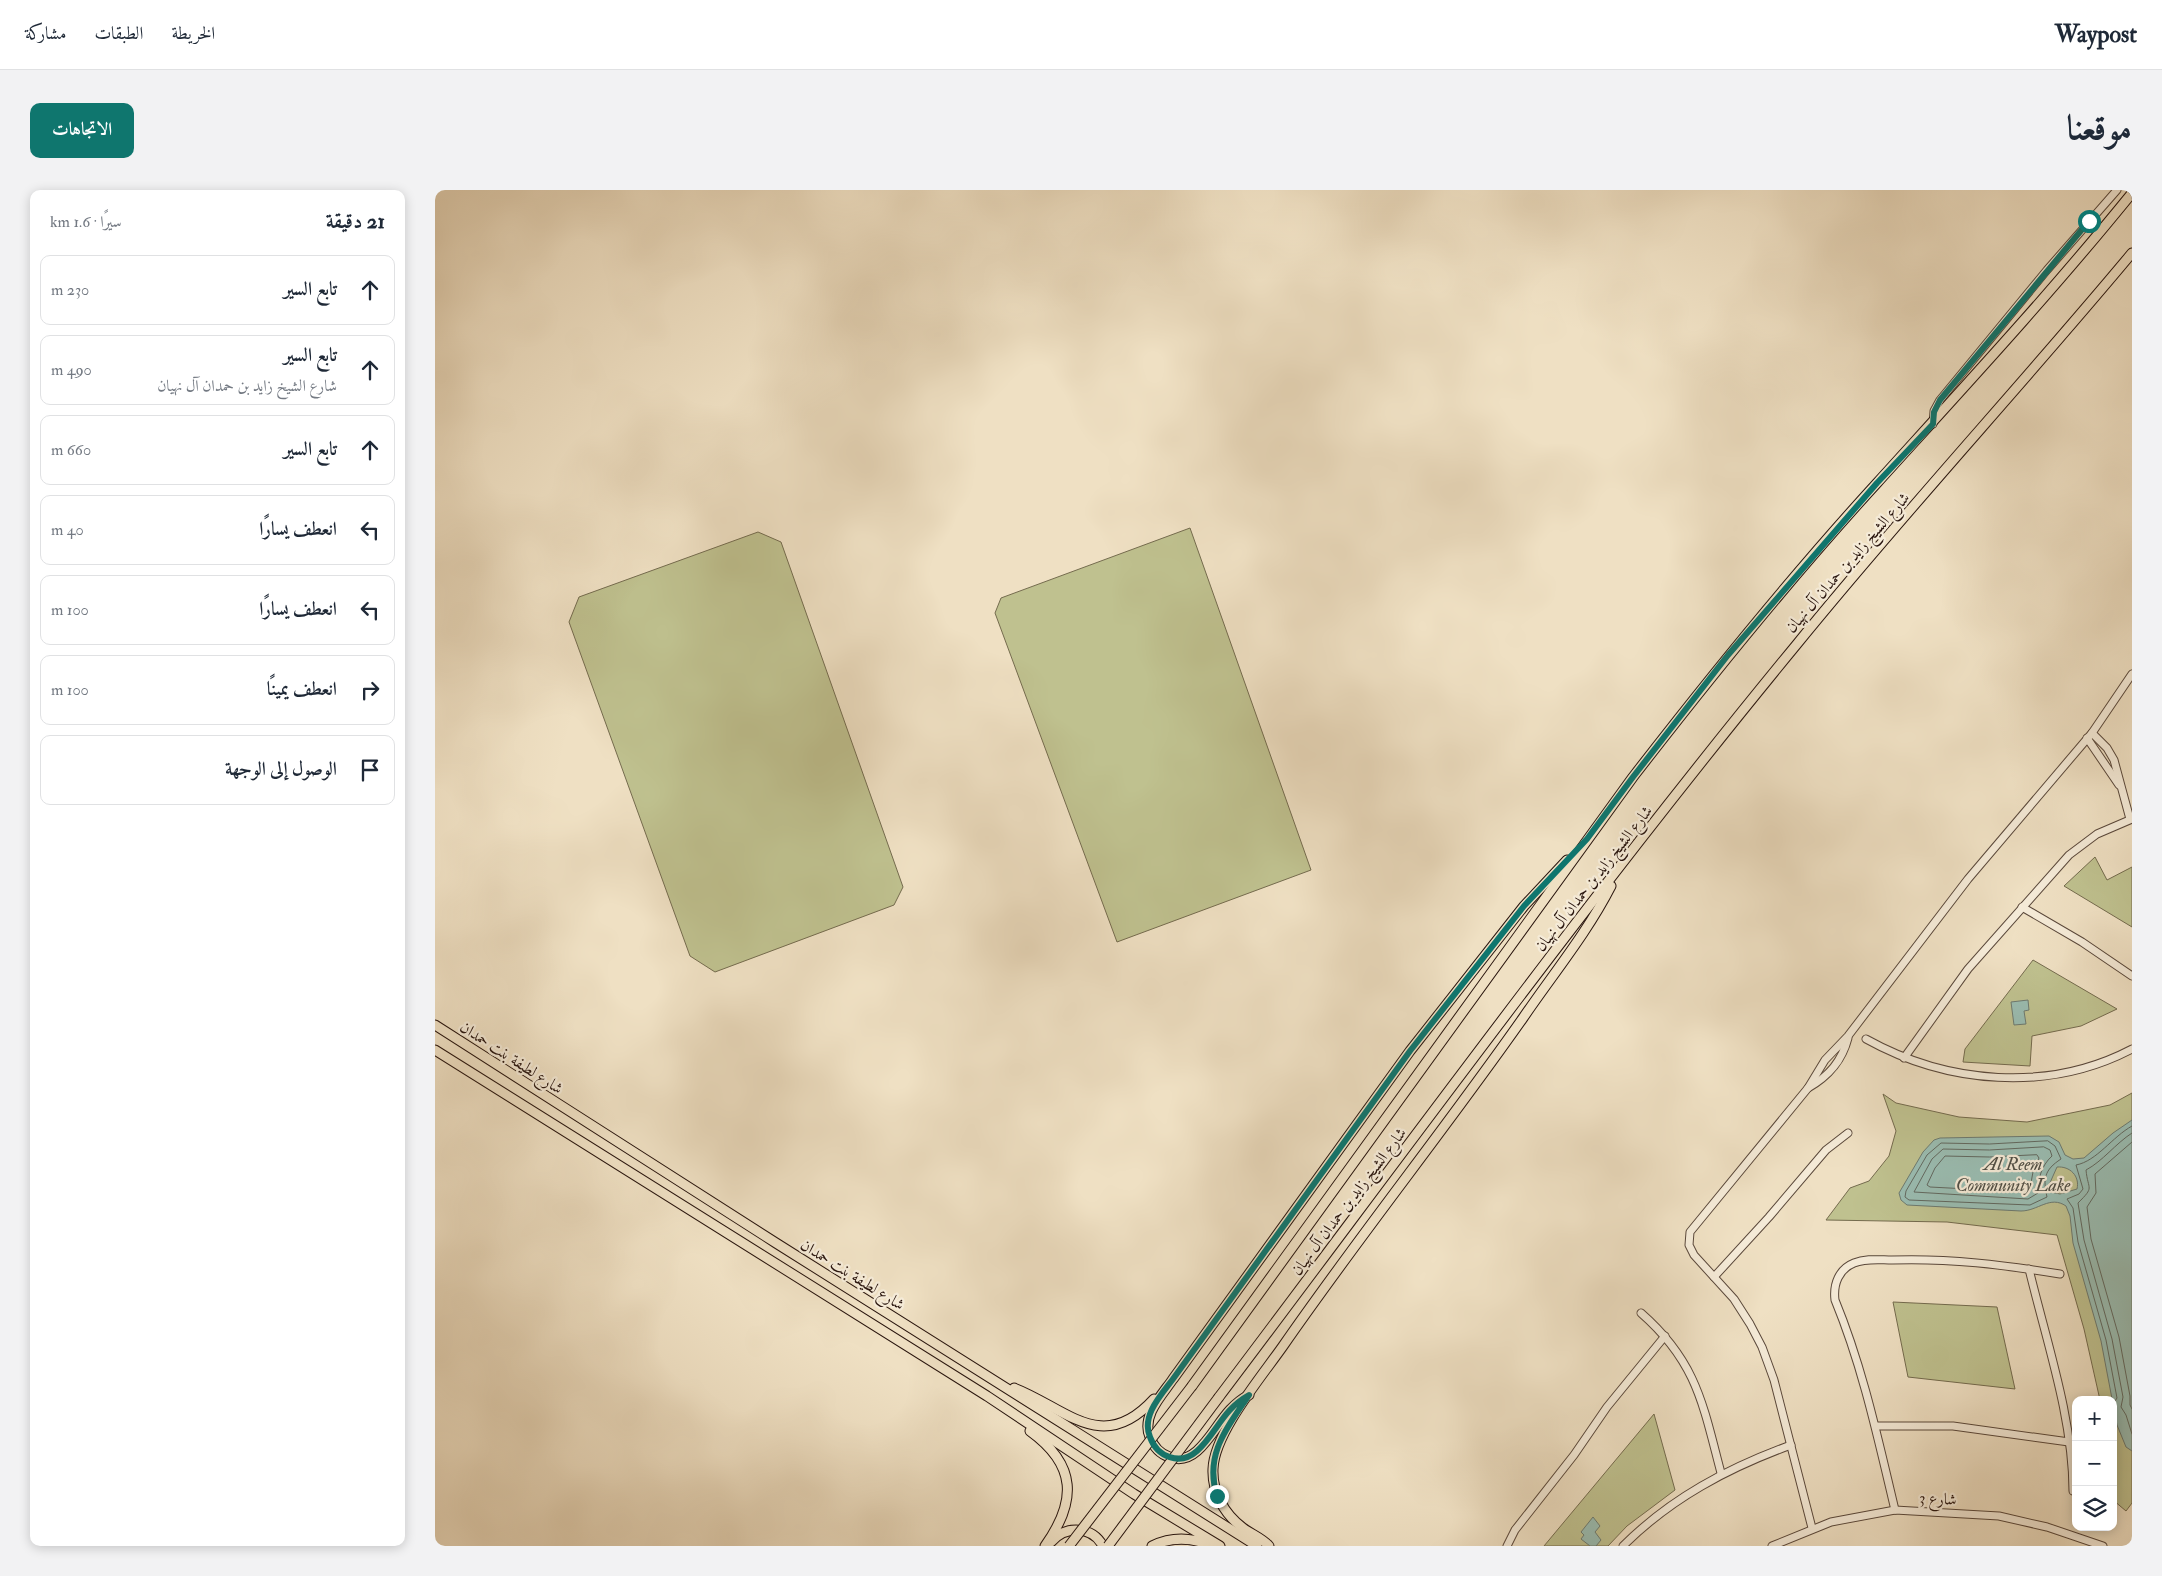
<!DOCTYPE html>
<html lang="ar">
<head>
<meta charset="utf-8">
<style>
	body { margin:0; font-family:"IM FELL Double Pica",Amiri,serif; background:#f2f2f3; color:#1f2937; direction:rtl }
	.controls { position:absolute; right:15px; bottom:15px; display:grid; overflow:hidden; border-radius:10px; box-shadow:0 2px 12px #0003 }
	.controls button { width:45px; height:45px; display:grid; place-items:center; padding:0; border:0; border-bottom:1px solid #e0e1e3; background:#fff; color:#1f2937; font:25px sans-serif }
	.stop { position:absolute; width:15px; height:15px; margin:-11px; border:4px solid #0f766e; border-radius:50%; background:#fff }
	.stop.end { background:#0f766e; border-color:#fff; box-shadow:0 1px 5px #0008 }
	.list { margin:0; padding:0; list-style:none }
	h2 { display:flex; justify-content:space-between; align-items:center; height:65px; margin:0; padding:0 20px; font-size:21px }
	h2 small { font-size:16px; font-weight:400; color:#747a83 }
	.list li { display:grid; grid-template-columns:32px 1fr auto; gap:15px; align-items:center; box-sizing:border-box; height:70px; margin:0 10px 10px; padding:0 10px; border:1px solid #e0e1e3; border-radius:10px }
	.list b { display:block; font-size:19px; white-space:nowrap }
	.list p { margin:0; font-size:16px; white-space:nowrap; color:#747a83 }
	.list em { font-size:16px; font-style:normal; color:#747a83 }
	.icon { flex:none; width:28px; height:28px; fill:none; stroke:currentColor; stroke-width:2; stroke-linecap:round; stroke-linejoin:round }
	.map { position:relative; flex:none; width:1697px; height:1356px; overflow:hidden; direction:ltr; border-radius:10px }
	header { display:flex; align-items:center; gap:30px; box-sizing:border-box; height:70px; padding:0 25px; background:#fff; border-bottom:1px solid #e0e1e3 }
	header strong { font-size:24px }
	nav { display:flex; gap:28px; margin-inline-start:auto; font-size:18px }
	.intro { display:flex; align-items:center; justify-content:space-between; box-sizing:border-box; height:120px; padding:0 30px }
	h1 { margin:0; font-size:35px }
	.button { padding:12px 22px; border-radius:10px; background:#0f766e; color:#fff; font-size:18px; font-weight:700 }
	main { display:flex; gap:30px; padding:0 30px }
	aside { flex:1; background:#fff; border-radius:10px; box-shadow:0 2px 12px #0003 }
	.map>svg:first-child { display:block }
	.green { fill:#bfc18f; stroke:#746b4e }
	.water { fill:#9abdb2; stroke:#6d7a70; fill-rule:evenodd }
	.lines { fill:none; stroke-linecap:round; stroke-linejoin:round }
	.shore { stroke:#626960; stroke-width:1 }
	.minor-casing { stroke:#5a483b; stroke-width:9 }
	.major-casing { stroke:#29150e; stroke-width:11 }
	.minor { stroke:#f5ebd8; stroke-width:7 }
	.major { stroke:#efe0c3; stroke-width:9 }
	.major-bridge-casing { stroke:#29150e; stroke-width:11; stroke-linecap:butt }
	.major-bridge { stroke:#efe0c3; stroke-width:9 }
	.route { stroke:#0f766e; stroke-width:6 }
	.labels { text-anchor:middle; stroke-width:4.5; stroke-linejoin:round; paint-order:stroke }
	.street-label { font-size:16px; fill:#29150e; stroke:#f5ebd8 }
	.water-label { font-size:18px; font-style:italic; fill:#515047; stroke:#f5ebd8 }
</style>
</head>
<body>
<header>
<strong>Waypost</strong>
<nav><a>الخريطة</a><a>الطبقات</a><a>مشاركة</a></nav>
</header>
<div class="intro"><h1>موقعنا</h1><a class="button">الاتجاهات</a></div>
<main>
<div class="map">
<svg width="1697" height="1356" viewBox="0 0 1697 1356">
	<rect width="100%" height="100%" fill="#efe0c3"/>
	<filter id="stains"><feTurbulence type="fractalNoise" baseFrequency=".004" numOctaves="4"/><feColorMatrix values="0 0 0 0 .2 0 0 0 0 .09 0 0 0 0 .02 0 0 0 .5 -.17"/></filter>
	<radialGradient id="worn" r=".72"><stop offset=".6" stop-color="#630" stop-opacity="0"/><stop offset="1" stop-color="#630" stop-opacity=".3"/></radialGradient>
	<g class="green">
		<path d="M755,338L876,680L682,752L560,423L566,408Z"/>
		<path d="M323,342L346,352L468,697L459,715L280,782L255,766L134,432L144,407Z"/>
		<path d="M1660,667L1672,690L1697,677V737L1629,696Z"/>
		<path d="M1598,770L1682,819L1646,836L1597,846L1595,876L1528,872L1530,859Z"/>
		<path d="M1697,903V1313L1691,1321L1678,1310V1210H1665L1649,1139L1622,1045L1512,1032L1391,1030L1415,998L1434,991L1454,966L1461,941L1448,904L1461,913L1524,927L1592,932L1675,915Z"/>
		<path d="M1458,1112L1562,1117L1580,1199L1473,1187Z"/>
		<path d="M1219,1224L1240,1300L1192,1336L1173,1356H1109Z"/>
	</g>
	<g class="water">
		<path d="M1593,810L1594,820L1589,821L1591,834L1579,835L1576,812Z"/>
		<path d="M1697,930V1261L1691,1257L1682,1235L1666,1151L1638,1053L1635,1026L1631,1016C1615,1005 1603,1021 1586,1021L1472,1015L1466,1010L1464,1003L1488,962L1499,950L1505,948L1614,946L1624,952L1630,965L1638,969L1649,968L1678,943ZM1622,977C1635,976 1645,986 1642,999L1625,1004L1616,1002L1614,995Z"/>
		<path d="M1158,1327L1165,1336L1160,1342L1166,1350L1161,1356H1155L1146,1349L1149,1345L1146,1342Z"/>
	</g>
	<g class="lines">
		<g class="shore">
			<path d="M1697,943C1680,954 1668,971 1651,980C1653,1001 1660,996 1643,1013L1649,1050L1677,1149L1688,1207L1686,1217L1691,1225L1697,1244"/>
			<path d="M1613,951L1620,956L1626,969C1609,980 1608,989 1612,1007L1595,1015L1474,1010L1470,1007L1471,1001L1492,965L1506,953L1554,954Z"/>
			<path d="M1697,952L1660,984L1661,1003L1652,1017L1656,1049L1684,1147L1695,1206V1215L1697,1219"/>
			<path d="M1609,957L1615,960L1617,966C1606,976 1603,989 1603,1003L1593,1009L1479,1002L1497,969L1508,959L1554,960Z"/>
			<path d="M1602,965L1604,968L1598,982L1595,998L1590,1002L1495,997L1492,995L1500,978L1510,966L1554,967Z"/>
			<path d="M1678,1214L1682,1208L1671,1150L1643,1052L1638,1018L1632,1009L1644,1004L1648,999L1641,975C1662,971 1677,947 1697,936"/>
		</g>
		<g class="minor-casing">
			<g id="minor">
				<path d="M1498,234L1499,221L1505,210L1612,80L1682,0"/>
				<path d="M1657,543L1672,558L1679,570L1695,629"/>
				<path d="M1652,548L1684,595"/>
				<path d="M1587,717L1647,752L1697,786"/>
				<path d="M1431,849C1512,894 1613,903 1697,859"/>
				<path d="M1469,868L1533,779L1634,665L1662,644L1697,629"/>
				<path d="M1373,898C1394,886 1407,871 1413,848"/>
				<path d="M1594,1079C1611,1150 1638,1228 1638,1301"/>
				<path d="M1279,1087L1334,1027L1391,960L1413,943"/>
				<path d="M1206,1123C1262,1172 1268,1215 1286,1283"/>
				<path d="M1442,1236H1518L1634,1252"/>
				<path d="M1460,1320C1443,1249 1428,1178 1400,1110C1398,1094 1404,1079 1419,1073C1431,1068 1445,1070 1457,1070C1514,1068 1569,1075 1625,1084"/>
				<path d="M1377,1338L1339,1190L1327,1157L1315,1134L1299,1109L1259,1065L1254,1055L1255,1042L1373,898L1390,870L1413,846L1533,689L1657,543L1697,484"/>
				<path d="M1072,1356L1080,1340L1139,1265L1172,1217L1230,1146"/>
				<path d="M1188,1356C1236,1308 1293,1278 1356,1255"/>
				<path d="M1337,1356L1396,1332L1460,1320L1564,1326L1612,1337L1668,1356"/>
			</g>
		</g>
		<g class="major-casing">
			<g id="major">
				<path d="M0,835L341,1053L822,1356"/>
				<path d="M0,860L552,1206L699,1304L785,1356"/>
				<path d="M757,1196L1198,587C1276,486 1356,387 1442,293C1529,197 1616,103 1697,3"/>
				<path d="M579,1198C631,1218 667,1266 719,1209"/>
				<path d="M814,1205C788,1219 782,1243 762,1261C745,1276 722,1267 715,1247C706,1226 727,1205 738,1189L975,861L1089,716L1132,670"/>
				<path d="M784,1207C975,954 1161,698 1362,454C1470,321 1587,195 1697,63"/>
				<path d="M595,1241C642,1275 642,1311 610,1356"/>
				<path d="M616,1352C631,1335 657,1336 668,1356"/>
				<path d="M717,1356C736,1347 755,1347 774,1355"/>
				<path d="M834,1356C827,1348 816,1344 808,1338C789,1324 777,1302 778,1279C779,1243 827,1186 848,1156C925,1045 1010,939 1088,828C1118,784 1152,743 1176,696"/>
			</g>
		</g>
		<use href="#minor" class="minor"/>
		<use href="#major" class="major"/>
		<g class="major-bridge-casing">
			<g id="major-bridge">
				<path d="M634,1356L757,1196"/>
				<path d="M673,1356L784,1207"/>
			</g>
		</g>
		<use href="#major-bridge" class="major-bridge"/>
	</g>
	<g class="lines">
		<path class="route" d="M782,1306C769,1264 792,1238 814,1205C787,1220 782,1243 762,1261C745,1276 722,1267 715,1247C706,1226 726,1205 738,1189L975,861L1089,716L1152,649L1198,587L1293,465L1442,293L1498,234L1499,222L1505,210L1654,31"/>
	</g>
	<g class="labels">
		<g class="street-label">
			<text transform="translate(1412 372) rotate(-49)" y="6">شارع الشيخ زايد بن حمدان آل نهيان</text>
			<text transform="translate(1158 688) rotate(-52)" y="6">شارع الشيخ زايد بن حمدان آل نهيان</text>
			<text transform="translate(77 867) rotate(33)" y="6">شارع لطيفة بنت حمدان</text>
			<text transform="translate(913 1011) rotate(-53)" y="6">شارع الشيخ زايد بن حمدان آل نهيان</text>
			<text transform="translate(418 1084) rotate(32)" y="6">شارع لطيفة بنت حمدان</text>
			<text transform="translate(1503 1308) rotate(3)" y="6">شارع 3</text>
		</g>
		<g class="water-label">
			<text x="1578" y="980">Al Reem<tspan x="1578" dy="21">Community Lake</tspan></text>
		</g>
	</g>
	<rect width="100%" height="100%" filter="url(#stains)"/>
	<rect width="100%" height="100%" fill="url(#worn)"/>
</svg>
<div class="controls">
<button>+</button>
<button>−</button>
<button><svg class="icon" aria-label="layers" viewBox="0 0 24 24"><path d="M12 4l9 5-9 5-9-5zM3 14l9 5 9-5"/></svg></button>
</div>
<div class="stop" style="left:1654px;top:31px"></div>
<div class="stop end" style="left:782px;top:1306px"></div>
</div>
<aside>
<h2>21 دقيقة<small>سيرًا · 1.6 km</small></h2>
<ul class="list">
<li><svg class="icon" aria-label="ahead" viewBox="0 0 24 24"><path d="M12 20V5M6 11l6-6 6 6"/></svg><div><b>تابع السير</b></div><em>230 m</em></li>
<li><svg class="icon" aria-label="ahead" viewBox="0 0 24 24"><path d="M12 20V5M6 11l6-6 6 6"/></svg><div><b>تابع السير</b><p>شارع الشيخ زايد بن حمدان آل نهيان</p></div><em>490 m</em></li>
<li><svg class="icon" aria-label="ahead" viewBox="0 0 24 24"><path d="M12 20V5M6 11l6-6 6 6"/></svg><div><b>تابع السير</b></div><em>660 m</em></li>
<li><svg class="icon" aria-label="left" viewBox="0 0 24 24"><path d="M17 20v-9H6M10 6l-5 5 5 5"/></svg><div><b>انعطف يسارًا</b></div><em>40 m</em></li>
<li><svg class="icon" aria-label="left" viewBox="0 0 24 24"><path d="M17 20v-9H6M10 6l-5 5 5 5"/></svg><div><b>انعطف يسارًا</b></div><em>100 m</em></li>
<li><svg class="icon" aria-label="right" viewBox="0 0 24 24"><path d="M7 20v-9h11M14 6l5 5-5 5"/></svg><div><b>انعطف يمينًا</b></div><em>100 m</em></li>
<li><svg class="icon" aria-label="arrive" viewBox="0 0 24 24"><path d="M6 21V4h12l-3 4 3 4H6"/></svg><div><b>الوصول إلى الوجهة</b></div></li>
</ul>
</aside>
</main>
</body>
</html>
